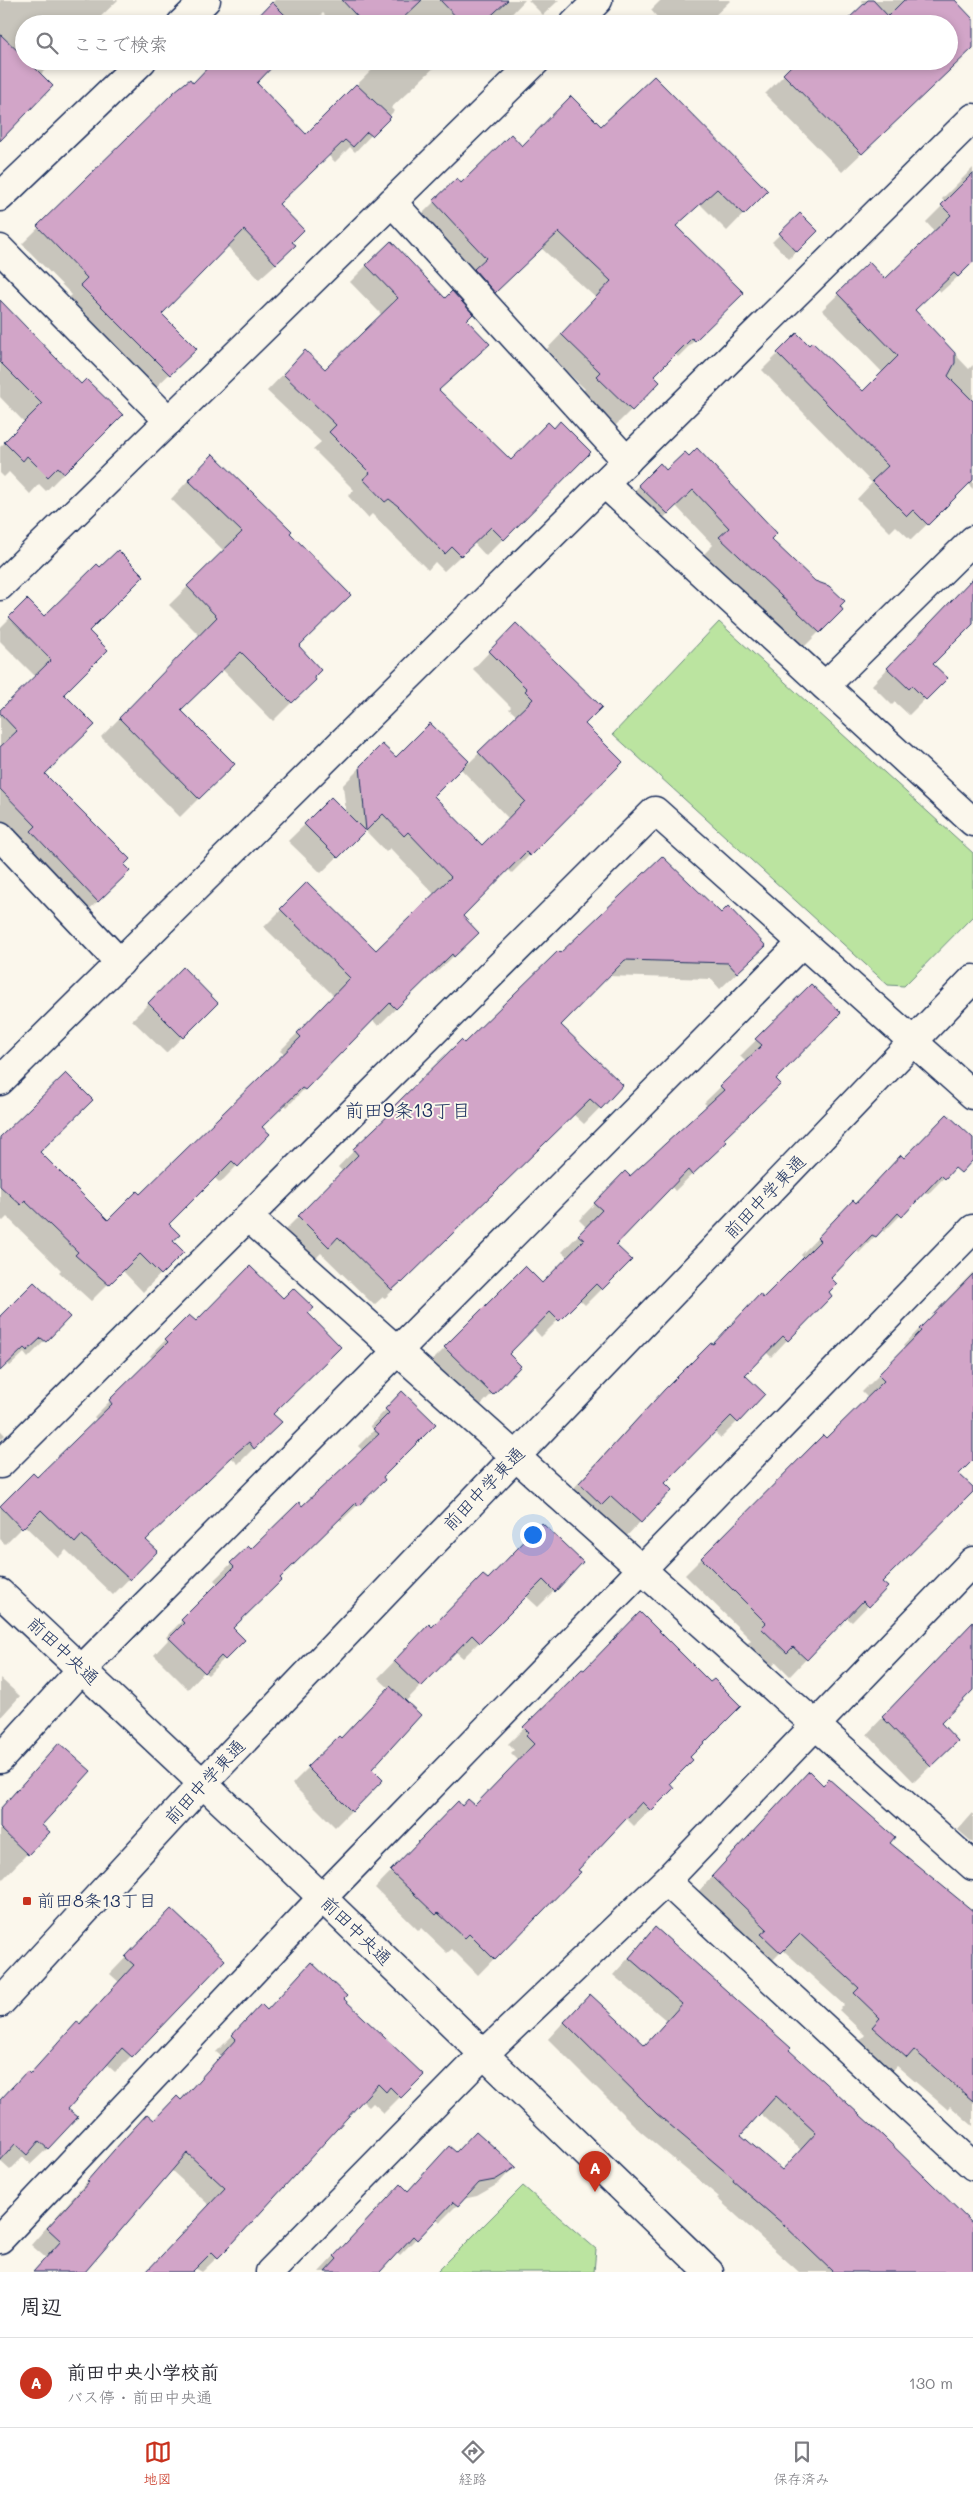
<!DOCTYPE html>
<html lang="ja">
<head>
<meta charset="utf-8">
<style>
	body { margin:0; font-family:Mali,"Klee One",sans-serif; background:#f7f7f7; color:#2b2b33 }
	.you { position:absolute; left:532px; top:1534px; width:18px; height:18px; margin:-12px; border:4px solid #fff; border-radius:50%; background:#1a73e8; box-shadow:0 0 0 8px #1a73e833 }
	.badge { display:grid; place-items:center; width:32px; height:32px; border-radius:50%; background:#c8321e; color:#fff; font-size:16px; font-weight:700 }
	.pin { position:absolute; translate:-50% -41px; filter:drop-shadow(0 1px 2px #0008) }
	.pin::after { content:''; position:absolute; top:26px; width:18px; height:15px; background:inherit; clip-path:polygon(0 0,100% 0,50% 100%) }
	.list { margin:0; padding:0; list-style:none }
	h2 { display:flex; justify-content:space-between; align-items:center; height:65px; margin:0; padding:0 20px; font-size:21px }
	h2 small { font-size:16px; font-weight:400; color:#7c7c81 }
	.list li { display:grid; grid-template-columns:32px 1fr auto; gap:15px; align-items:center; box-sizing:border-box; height:90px; padding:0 20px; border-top:1px solid #e1e1e2 }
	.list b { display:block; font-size:19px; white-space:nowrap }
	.list p { margin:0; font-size:16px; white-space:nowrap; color:#7c7c81 }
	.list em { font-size:16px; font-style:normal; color:#7c7c81 }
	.icon { flex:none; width:28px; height:28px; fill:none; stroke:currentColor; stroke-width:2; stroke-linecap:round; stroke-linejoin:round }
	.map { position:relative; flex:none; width:973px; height:2272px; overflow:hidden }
	.search { position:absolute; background:#fff; box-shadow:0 2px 8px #0003; left:15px; right:15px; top:15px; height:55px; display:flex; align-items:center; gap:12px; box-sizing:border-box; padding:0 18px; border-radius:28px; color:#7c7c81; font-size:19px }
	.sheet { height:155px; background:#fff }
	nav { display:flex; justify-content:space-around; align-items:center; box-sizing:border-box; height:70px; border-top:1px solid #e1e1e2; background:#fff; font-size:14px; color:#7c7c81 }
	nav a { display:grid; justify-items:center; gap:2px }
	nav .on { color:#c8321e }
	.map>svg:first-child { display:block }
	.green { fill:#bbe4a0; stroke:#6b8a7f }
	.shadow { fill:#0003; fill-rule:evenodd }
	.building { fill:#d2a5c8; stroke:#1b2f5e; fill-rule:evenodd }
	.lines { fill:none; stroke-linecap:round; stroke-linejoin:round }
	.street-casing { stroke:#1b2f5e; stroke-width:31 }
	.secondary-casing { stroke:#1b2f5e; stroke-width:31 }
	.street { stroke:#fbf7ec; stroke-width:28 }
	.secondary { stroke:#fbf7ec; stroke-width:28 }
	.poi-dot { fill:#c8321e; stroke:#fbf7ec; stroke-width:2 }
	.labels { text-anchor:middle; stroke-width:4; stroke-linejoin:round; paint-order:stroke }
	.street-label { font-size:18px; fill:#1b2f5e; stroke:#fbf7ec }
	.poi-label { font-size:18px; fill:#1b2f5e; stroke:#fbf7ec; text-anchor:start }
	.neighbourhood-label { font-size:19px; fill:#1b2f5e; stroke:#fbf7ec }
</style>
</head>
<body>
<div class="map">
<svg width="973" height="2272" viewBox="0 0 973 2272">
	<rect width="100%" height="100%" fill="#fbf7ec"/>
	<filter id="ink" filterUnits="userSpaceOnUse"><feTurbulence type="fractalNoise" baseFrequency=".02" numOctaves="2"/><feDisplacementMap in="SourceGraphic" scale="10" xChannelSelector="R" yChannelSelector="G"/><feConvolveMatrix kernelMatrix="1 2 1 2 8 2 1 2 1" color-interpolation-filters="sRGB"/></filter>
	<g filter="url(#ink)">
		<g class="green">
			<path d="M719,622L973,853V916L904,986L888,985L613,734Z"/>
			<path d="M523,2186L596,2249L594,2272H437Z"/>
		</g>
		<g class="shadow">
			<path d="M0,0H118L93,24H24V61H54L40,75L0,139Z"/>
			<path d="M275,0H525L502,24H333L323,13L312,24H252Z"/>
			<path d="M528,0H559L543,15Z"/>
			<path d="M661,0H731L706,24H663L651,10Z"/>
			<path d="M861,0H953L973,21V47L842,172L765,94L798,61H949V24H845L865,5Z"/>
			<path d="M368,61H441L391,108L394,111L355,152L350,147L335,162L328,155L278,204L291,242L278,262L259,279L227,246L161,314L195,349L153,390L64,302L72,295L22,244L176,92L193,84L255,83L306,135L374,68Z"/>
			<path d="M601,128L766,191L727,231L700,204L675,226L742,293L678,357L674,353L652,376L659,382L615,426L580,393L585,389L545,351L596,298L541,248L478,308L418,218L434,202L522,147Z"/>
			<path d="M973,168V263L941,292L937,288L914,311L969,369L973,365V489L968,484L911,540L896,526L890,532L857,499L872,483L762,370L797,335L863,393L883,373L822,310L869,264L885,280L935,232L926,222L945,203L942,199Z"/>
			<path d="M800,215L817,231L789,259L772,242Z"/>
			<path d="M367,265L466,320L488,344L438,391L511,461L554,429L589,452L486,556L474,543L444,571L435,562L428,570L372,514L368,518L348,496L354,490L313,449L321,442L267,391L289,368L325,371L382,315L350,282Z"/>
			<path d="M0,302L81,385L121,415L46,491L39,484L30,494L9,472L4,477L0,473V447L25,423L0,397Z"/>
			<path d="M689,458L841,610L803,648L704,554L713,545L676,506L651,530L623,502L639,486Z"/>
			<path d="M194,474L288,533L298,646L314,680L273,721L222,669L180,710L233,764L180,817L101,737L200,636L169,605L224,551L171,499Z"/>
			<path d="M100,569L88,631L63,694L43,774L122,865L112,888L81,917L0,822V712L36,677L0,641V628L27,601L44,617Z"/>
			<path d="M973,596V623L932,664L946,678L909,715L895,702L892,705L872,685L949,604Z"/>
			<path d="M516,624L583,724L621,762L512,873L508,869L461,916L460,950L436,973L434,971L378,1026L372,1019L287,1107L284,1104L261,1127L268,1134L220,1183L214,1177L167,1224L171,1241L182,1252L143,1292L122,1270L91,1301L59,1272L61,1270L7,1217L3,1221L0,1219V1138L38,1152L108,1221L140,1196L285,1055L280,1051L334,996L264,927L307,884L376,952L435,895L390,848L386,852L365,830L321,873L288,841L331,799L346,813L343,785L382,746L395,759L430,725L469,763L517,716L509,709L511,707L473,669ZM460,768L509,819L482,846L432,796Z"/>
			<path d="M721,915L748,962L720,989L711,979L607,976L559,1025L622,1085L584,1124L573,1114L385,1298L383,1297L374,1305L321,1253L312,1262L282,1233L343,1172L338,1167L461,1041L464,1045L560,955Z"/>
			<path d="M183,969L217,1003L166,1053L132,1020Z"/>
			<path d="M811,986L774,1079L722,1139L709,1158L675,1191L671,1186L614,1245L630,1260L585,1305L579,1299L541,1337L533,1328L507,1354L519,1366L476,1410L429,1364L525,1268L541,1284L568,1257L562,1252L586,1227L579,1220L609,1189L630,1177L708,1106L704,1103L746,1062L740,1056Z"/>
			<path d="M973,1140V1148L928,1194L924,1191L884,1232L882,1229L859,1253L856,1250L829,1278L787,1340L771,1357L766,1352L743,1375L737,1422L721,1438L714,1432L663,1483L670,1490L624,1539L563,1500L647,1408L804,1258L801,1255L837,1218L904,1160Z"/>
			<path d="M973,1272V1458L958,1474L973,1490L880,1582L886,1587L852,1622L846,1617L790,1676L776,1662L770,1669L745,1646L751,1640L685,1575L823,1437L826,1440L868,1398L862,1392L906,1348L903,1346Z"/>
			<path d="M283,1299L306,1313L264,1438L238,1464L232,1458L219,1468L145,1540L156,1551L113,1595L66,1550L58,1558L24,1525L5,1544L0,1539V1508L33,1474L37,1479L97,1420L94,1417L153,1358L150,1356L189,1316L196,1323Z"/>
			<path d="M68,1317L28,1358L24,1353L10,1366L7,1363L0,1370V1318Z"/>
			<path d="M402,1393L381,1477L367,1496L341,1521L339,1519L231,1628L243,1640L208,1675L204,1672L188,1689L154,1655L168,1640L166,1637L218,1584L214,1580L248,1547L251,1551L363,1451L358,1446L374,1430L370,1426Z"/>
			<path d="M0,1430L5,1435L0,1440Z"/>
			<path d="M525,1541L554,1591L538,1607L526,1596L463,1658L455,1651L405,1702L370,1769L382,1780L335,1827L292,1784L339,1737L340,1739L389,1688L378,1678L413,1642L488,1581Z"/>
			<path d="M973,1647V1688L939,1723L956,1741L914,1782L867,1734L945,1652Z"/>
			<path d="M582,1671L688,1757L668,1783L672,1788L634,1826L626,1818L576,1870L579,1872L478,1975L452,1949L447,1953L421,1928L419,1931L375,1888L442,1819L462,1807L474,1806L519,1761L511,1753L514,1750L508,1744Z"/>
			<path d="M0,1678L20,1696L0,1718Z"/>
			<path d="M43,1761L41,1825L48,1832L0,1882V1809Z"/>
			<path d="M793,1789L889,1843L973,1913V2126L950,2106L947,2109L897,2066L889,2074L857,2044L865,2035L839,2010L844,2005L783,1950L764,1969L697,1893Z"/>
			<path d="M973,1813V1843L958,1830Z"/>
			<path d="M155,1927L131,2056L115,2072L106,2064L66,2109L48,2148L31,2164L23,2157L10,2170L0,2161V2101L29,2075L119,1982L110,1974Z"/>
			<path d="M655,1929L787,2050L973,2228V2272H799L717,2198L719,2197L640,2131L548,2039L573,2012L644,2046L667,2021L613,1975ZM760,2113L801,2150L781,2171L740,2135Z"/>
			<path d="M343,1999L422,2075L384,2113L373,2103L369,2107L361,2100L232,2243L202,2272L195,2268L190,2272H147L210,2206L171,2170L82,2272H33L46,2258L31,2245L131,2132L154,2121L180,2101L221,2056L216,2052L245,2023L266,2011Z"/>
			<path d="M455,2154L514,2167L498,2184L477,2196L463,2199L440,2222L436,2218L400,2255L397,2252L378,2272H319L385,2202L407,2192Z"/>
		</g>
		<g class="building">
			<path d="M342,0H422L397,24H364Z"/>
			<path d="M440,0H508L482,24H463Z"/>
			<path d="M868,0H873L888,16L904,0H955L973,19V48L862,154L783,74L796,61H949V24H849L846,21Z"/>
			<path d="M272,2L294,24H251Z"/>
			<path d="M0,34L24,57V61H28L53,86L0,141Z"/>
			<path d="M214,61H278L257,83L306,134L356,84L391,117L372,136L367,132L353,147L345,140L279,204L304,230L292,242L296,245L276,264L244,230L162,314L197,349L170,375L80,285L87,278L37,226L175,91L190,79L193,83Z"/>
			<path d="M654,76L768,191L744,215L717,189L676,226L744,293L695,341L692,338L654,376L660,382L632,411L596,376L600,372L561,334L611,281L559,232L495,293L474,269L486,258L433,201L457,178L461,183L511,134L522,146L571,96L601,126Z"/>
			<path d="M973,173V262L958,277L954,273L915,310L955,353V363L948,376L973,401V480L928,525L913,510L907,516L872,481L888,466L777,353L797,333L809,345L812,342L863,391L898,356L837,293L869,262L885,279L951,215L941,205Z"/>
			<path d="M800,213L818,231L797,252L779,233Z"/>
			<path d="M391,241L445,298L452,291L473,314L467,320L490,344L439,390L511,460L548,422L554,428L560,421L591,452L504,540L491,527L461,556L452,547L445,554L398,506L389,499L385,502L363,479L370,473L329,432L336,425L283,374L305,350L325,369L398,298L366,265Z"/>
			<path d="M0,300L81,384L86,379L123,415L64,474L58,467L48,477L27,456L23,461L4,442L42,404L0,362Z"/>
			<path d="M697,448L777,533L771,539L815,581L829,586L845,601L840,606L843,610L820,633L719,537L729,528L693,490L668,514L638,485L660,463L666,470L685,452L689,456Z"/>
			<path d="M213,454L292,531L290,533L351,595L299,646L321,670L314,677L316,680L292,703L241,652L181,710L235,764L199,799L119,718L217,617L187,586L242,532L188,480Z"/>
			<path d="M118,550L144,576L89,631L108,650L64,694L95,725L45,774L130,859L124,865L130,871L98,902L31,831L36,826L0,789V747L17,731L0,713V710L51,660L9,617L27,599L44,616L97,564L100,567Z"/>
			<path d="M973,578V624L933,664L948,678L926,700L912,686L909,689L887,668Z"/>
			<path d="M516,623L602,707L585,724L623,762L530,856L526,852L463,916L479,933L454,957L452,954L396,1009L390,1003L305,1090L302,1088L262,1127L270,1134L238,1167L232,1161L169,1224L180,1235L173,1241L184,1252L161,1275L140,1254L109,1285L75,1255L78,1252L25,1201L21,1205L0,1186V1137L66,1073L93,1100L40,1152L108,1220L137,1191L140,1194L301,1037L297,1033L350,978L280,909L307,882L376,950L451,877L408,832L404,836L383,814L366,831L360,766L382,744L396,757L430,723L469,761L434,796L482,845L525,801L478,752L533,699L525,691L527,689L489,651Z"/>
			<path d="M331,797L365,831L338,858L304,824Z"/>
			<path d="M662,856L721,913L728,906L766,946L737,973L728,963L625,960L561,1025L623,1085L601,1109L590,1099L402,1283L401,1282L392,1290L338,1237L329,1247L298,1216L358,1155L353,1149L394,1110L392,1108L461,1040L464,1043L558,951L560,953Z"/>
			<path d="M183,967L218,1003L183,1038L148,1003Z"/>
			<path d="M811,984L841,1013L776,1079L781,1084L724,1139L727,1142L692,1175L688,1170L616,1245L632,1260L602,1290L596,1284L559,1321L550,1312L509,1354L521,1366L493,1395L444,1347L525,1266L542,1283L584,1240L578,1235L602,1210L594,1203L625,1171L630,1176L724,1090L720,1086L762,1045L755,1039Z"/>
			<path d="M947,1114L973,1138V1160L961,1173L955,1168L945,1179L941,1175L902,1217L898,1213L876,1237L872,1235L831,1278L837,1284L829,1292L832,1296L788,1341L783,1336L745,1375L765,1394L738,1423L731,1416L665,1483L672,1490L641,1523L611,1496L602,1505L579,1483L664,1390L711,1343L713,1344L760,1294L763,1298L820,1241L817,1238L853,1200L856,1203L901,1155L904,1158Z"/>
			<path d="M250,1266L283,1298L293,1288L314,1308L308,1313L341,1347L273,1414L282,1422L254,1449L249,1442L237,1452L146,1540L158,1551L130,1580L82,1535L75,1543L41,1510L22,1529L0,1506L33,1473L37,1477L112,1404L109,1400L168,1342L165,1339L189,1315L196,1321Z"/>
			<path d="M973,1274V1460L959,1474L973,1487V1492L882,1582L888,1587L869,1607L863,1601L807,1660L793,1647L787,1653L761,1628L766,1623L701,1558L823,1435L826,1438L884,1381L878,1375L921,1331L919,1329Z"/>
			<path d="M34,1282L70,1317L46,1342L41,1338L27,1351L24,1348L0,1371V1316Z"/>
			<path d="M402,1391L436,1424L383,1477L385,1480L358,1506L356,1503L280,1578L282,1580L233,1628L245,1640L225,1660L221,1656L205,1673L169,1638L184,1623L181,1620L234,1567L230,1563L248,1546L251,1549L299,1502L302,1506L379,1434L373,1429L389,1413L385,1409Z"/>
			<path d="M542,1523L583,1562L555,1592L543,1580L480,1643L472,1635L421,1687L394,1661L429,1624L432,1627L483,1575L488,1579Z"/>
			<path d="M640,1612L710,1682L714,1679L741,1706L690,1757L693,1760L670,1783L674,1788L651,1811L642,1802L578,1870L581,1872L495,1960L469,1934L465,1938L438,1913L436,1915L390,1871L458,1801L462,1806L468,1799L475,1805L534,1744L526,1736L529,1733L523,1727L582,1669L584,1670Z"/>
			<path d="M973,1622V1690L941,1723L958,1741L931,1767L882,1717Z"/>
			<path d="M390,1686L421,1715L372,1769L383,1780L352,1812L307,1767L339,1736L341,1738Z"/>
			<path d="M59,1743L91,1771L42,1825L50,1832L28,1855L0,1828V1809Z"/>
			<path d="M809,1771L823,1785L829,1779L895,1837L890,1843L973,1911V2101L914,2050L907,2058L872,2027L880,2018L854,1993L859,1988L800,1934L781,1953L761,1934L767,1929L712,1876Z"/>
			<path d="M171,1909L225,1960L132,2057L122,2048L68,2109L78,2117L48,2149L39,2141L27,2155L15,2144L0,2161V2100L27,2071L30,2074L77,2022L80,2024L134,1965L125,1957Z"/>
			<path d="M655,1927L791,2048L789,2050L883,2136L973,2224V2272H833L783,2224L733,2181L734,2179L657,2114L564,2022L590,1994L645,2045L682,2004L629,1958ZM776,2096L816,2133L782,2170L741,2135Z"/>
			<path d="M311,1962L347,1996L344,1999L424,2075L401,2098L390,2087L386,2092L378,2084L232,2244L218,2258L212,2252L192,2272H146L225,2188L187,2153L85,2272H33L61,2241L47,2228L89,2182L87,2181L114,2150L147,2114L154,2120L177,2096L181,2100L236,2039L232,2035L261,2004L267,2010Z"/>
			<path d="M476,2131L516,2167L495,2180L479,2183L458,2206L453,2202L417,2240L413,2236L380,2272H325L337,2259L334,2256L401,2184L408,2191L449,2146L456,2152Z"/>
		</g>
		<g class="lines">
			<g class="street-casing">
				<g id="street">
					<path d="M181,24L206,0"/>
					<path d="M574,24L598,0"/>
					<path d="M0,197L142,61"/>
					<path d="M392,202L627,461"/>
					<path d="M0,249L169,421"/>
					<path d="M604,483L973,822"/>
					<path d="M0,586L536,61"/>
					<path d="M825,686L973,540"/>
					<path d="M0,836L120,963"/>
					<path d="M0,1081L973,118"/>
					<path d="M248,1217L973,1866"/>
					<path d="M0,1464L655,811L973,1095"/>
					<path d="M0,1759L82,1669L802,943"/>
					<path d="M666,1881L973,2166"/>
					<path d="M0,2239L322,1898L973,1229"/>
					<path d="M270,2272L484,2054L666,1881L973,1561"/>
				</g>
			</g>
			<g class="secondary-casing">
				<g id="secondary">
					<path d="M0,1593L248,1826L709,2272"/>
					<path d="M0,2003L203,1783L973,979"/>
				</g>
			</g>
			<use href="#street" class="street"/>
			<use href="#secondary" class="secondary"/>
		</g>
	</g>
	<rect class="poi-dot" x="22" y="1896" width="10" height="10" rx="2.5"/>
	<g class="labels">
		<g class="street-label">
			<text transform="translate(765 1197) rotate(-46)" y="6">前田中学東通</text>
			<text transform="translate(484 1489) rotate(-46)" y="6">前田中学東通</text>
			<text transform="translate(63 1651) rotate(43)" y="6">前田中央通</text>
			<text transform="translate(205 1782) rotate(-47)" y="6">前田中学東通</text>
			<text transform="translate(356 1931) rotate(44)" y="6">前田中央通</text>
		</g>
		<g class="poi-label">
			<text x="37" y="1907">前田8条13丁目</text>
		</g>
		<g class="neighbourhood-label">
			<text x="408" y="1117">前田9条13丁目</text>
		</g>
	</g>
</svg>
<div class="you"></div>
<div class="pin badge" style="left:595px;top:2192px">A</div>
<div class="search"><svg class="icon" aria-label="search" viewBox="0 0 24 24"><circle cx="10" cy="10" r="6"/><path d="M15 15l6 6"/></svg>ここで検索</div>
</div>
<section class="sheet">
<h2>周辺<small></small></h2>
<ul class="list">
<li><span class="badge">A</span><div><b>前田中央小学校前</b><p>バス停 · 前田中央通</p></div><em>130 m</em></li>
</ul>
</section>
<nav>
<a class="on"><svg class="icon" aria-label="map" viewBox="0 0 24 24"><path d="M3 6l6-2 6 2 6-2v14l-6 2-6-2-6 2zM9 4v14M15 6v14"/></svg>地図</a>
<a><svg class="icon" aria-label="directions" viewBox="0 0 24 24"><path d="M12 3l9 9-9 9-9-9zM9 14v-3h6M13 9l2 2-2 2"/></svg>経路</a>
<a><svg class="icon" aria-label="saved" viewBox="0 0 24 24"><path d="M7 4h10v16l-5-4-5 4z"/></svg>保存済み</a>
</nav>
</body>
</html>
